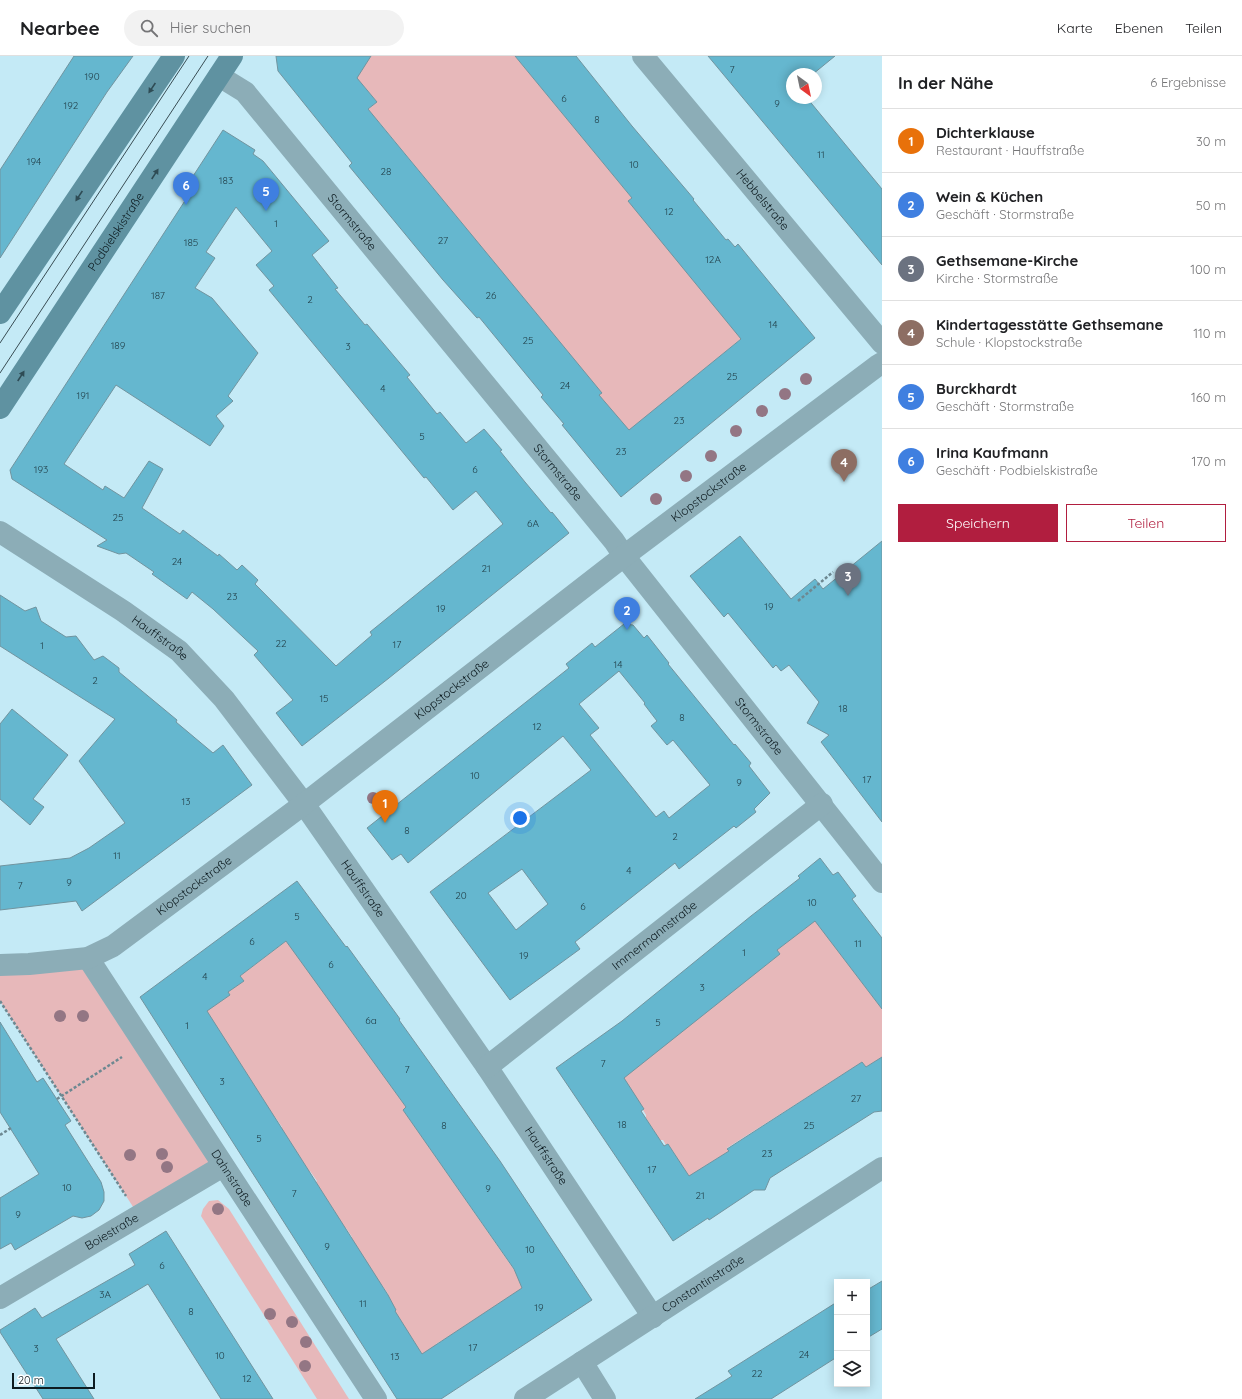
<!DOCTYPE html>
<html lang="de">
<head>
<meta charset="utf-8">
<style>
	body { margin:0; font-family:Quicksand,sans-serif; background:#f2f2f2; color:#202124 }
	.controls { position:absolute; right:12px; bottom:12px; display:grid; overflow:hidden; border-radius:0px; box-shadow:0 2px 10px #0003 }
	.controls button { width:36px; height:36px; display:grid; place-items:center; padding:0; border:0; border-bottom:1px solid #e0e0e0; background:#fff; color:#202124; font:20px sans-serif }
	.compass { position:absolute; left:786px; top:12px; width:36px; height:36px; border-radius:50%; background:#fff; box-shadow:0 2px 10px #0003; rotate:147deg }
	.scale { position:absolute; left:12px; bottom:10px; width:83px; box-sizing:border-box; padding-left:4px; border:2px solid #0d1b20; border-top:0; font-size:11px; line-height:14px; white-space:nowrap; color:#0d1b20; -webkit-text-stroke:3px #fff; paint-order:stroke }
	.you { position:absolute; left:520px; top:762px; width:14px; height:14px; margin:-10px; border:3px solid #fff; border-radius:50%; background:#1a73e8; box-shadow:0 0 0 6px #1a73e833 }
	.badge { display:grid; place-items:center; width:26px; height:26px; border-radius:50%; background:#b11e3f; color:#fff; font-size:13px; font-weight:700 }
	.pin { position:absolute; translate:-50% -33px; filter:drop-shadow(0 1px 2px #0008) }
	.pin::after { content:''; position:absolute; top:21px; width:14px; height:12px; background:inherit; clip-path:polygon(0 0,100% 0,50% 100%) }
	.list { margin:0; padding:0; list-style:none }
	h2 { display:flex; justify-content:space-between; align-items:center; height:52px; margin:0; padding:0 16px; font-size:17px }
	h2 small { font-size:13px; font-weight:400; color:#757577 }
	.list li { display:grid; grid-template-columns:26px 1fr auto; gap:12px; align-items:center; box-sizing:border-box; height:64px; padding:0 16px; border-top:1px solid #e0e0e0 }
	.list b { display:block; font-size:15px; white-space:nowrap }
	.list p { margin:0; font-size:13px; white-space:nowrap; color:#757577 }
	.list em { font-size:13px; font-style:normal; color:#757577 }
	.actions { display:flex; gap:8px; padding:12px 16px }
	.actions a { flex:1; padding:9px 0; border:1px solid #b11e3f; border-radius:0px; text-align:center; font-size:14px; color:#b11e3f }
	.actions .main { background:#b11e3f; color:#fff }
	.icon { flex:none; width:22px; height:22px; fill:none; stroke:currentColor; stroke-width:2; stroke-linecap:round; stroke-linejoin:round }
	.map { position:relative; flex:none; width:882px; height:1343px; overflow:hidden }
	header { display:flex; align-items:center; gap:24px; box-sizing:border-box; height:56px; padding:0 20px; background:#fff; border-bottom:1px solid #e0e0e0 }
	header strong { font-size:19px }
	nav { display:flex; gap:22px; margin-inline-start:auto; font-size:14px }
	.search { width:280px; height:36px; background:#f2f2f2; display:flex; align-items:center; gap:10px; box-sizing:border-box; padding:0 14px; border-radius:22px; color:#757577; font-size:15px }
	main { display:flex }
	aside { flex:1; background:#fff }
	.map>svg:first-child { display:block }
	.green { fill:#e7b8ba }
	.building { fill:#65b7cf; stroke:#71949f; fill-rule:evenodd }
	.lines { fill:none; stroke-linecap:round; stroke-linejoin:round }
	.path { stroke:#6d8891; stroke-width:2.5; stroke-dasharray:3 2; stroke-linecap:butt }
	.street { stroke:#8cadb7; stroke-width:22 }
	.secondary { stroke:#5f92a1; stroke-width:22 }
	.tram { stroke:#394d54; stroke-width:1 }
	.tree { fill:#937684 }
	.oneway { fill:#2e4b54 }
	.labels { text-anchor:middle; stroke-width:3; stroke-linejoin:round; paint-order:stroke }
	.number-label { font-size:10px; fill:#23424c }
	.street-label { font-size:12px; fill:#0d1b20; stroke:#fff }
</style>
</head>
<body>
<header>
<strong>Nearbee</strong>
<div class="search"><svg class="icon" aria-label="search" viewBox="0 0 24 24"><circle cx="10" cy="10" r="6"/><path d="M15 15l6 6"/></svg>Hier suchen</div>
<nav><a>Karte</a><a>Ebenen</a><a>Teilen</a></nav>
</header>
<main>
<div class="map">
<svg width="882" height="1343" viewBox="0 0 882 1343">
	<rect width="100%" height="100%" fill="#c4eaf6"/>
	<g class="green">
		<path d="M371,0H515L632,142L628,145L748,277L626,377L621,366L599,339L601,337L380,67L365,56L377,46L363,29L351,39L342,1Z"/>
		<path d="M814,863L882,953V1001L866,1011L862,1006L727,1092L729,1095L703,1111L702,1114L687,1124L675,1098L668,1088L666,1089L663,1084H660L646,1062V1059L643,1054L644,1053L619,1023L693,966L780,898L777,894L808,870Z"/>
		<path d="M289,883L298,901L406,1051L403,1054L528,1234L436,1288L440,1295L423,1306L419,1293L394,1256L396,1254L387,1239L388,1238L382,1229H380L351,1182L352,1181L346,1172H345L316,1126L317,1125L310,1115H309L281,1072L282,1071L275,1061H274L205,953L219,946L230,939L228,936L244,925L240,920Z"/>
		<path d="M88,902L223,1110L139,1160L0,945V909Z"/>
		<path d="M218,1144L229,1153L349,1343H317L201,1160L203,1153L209,1145Z"/>
	</g>
	<g class="building">
		<path d="M74,0H133L107,36L0,202V114Z"/>
		<path d="M276,0H371L357,22L377,46L368,53L602,337L599,339L629,374L741,283L628,145L632,142L515,0H576L632,70L694,143L693,144L726,184L728,183L735,191L738,188L815,282L621,441L562,369L564,368L541,341L543,339L529,322L479,261L477,262L443,224L349,110L352,107L278,15Z"/>
		<path d="M708,0H835L813,18H792V42H807L882,133V209Z"/>
		<path d="M223,74L255,94L253,98L263,105L329,185L312,199L338,232L335,233L365,269L367,268L410,319L407,321L437,358L440,356L466,387L484,373L502,394L500,395L525,426L551,457L552,456L569,477L389,622L302,690L276,657L293,644L254,599L258,595L213,553L192,536L187,543L152,518L154,516L126,497L119,498L97,490L107,484L12,423L10,414L190,137L184,134ZM236,151L272,195L256,209L274,230L269,234L424,422L426,421L453,454L476,435L503,468L370,576L372,579L336,610L255,528L258,524L242,509L237,514L219,498L218,500L183,474L180,478L142,452L163,413L149,405L124,442L105,430L103,434L64,408L116,329L210,390L224,370L216,360L233,345L228,340L258,297L212,242L195,232L215,202L206,196Z"/>
		<path d="M740,480L791,543L815,523L823,533L882,485V766L821,686L829,679L807,667L819,646L789,609L781,615L776,609L773,612L728,557L724,561L690,520Z"/>
		<path d="M0,539L25,555L36,551L41,565L66,581L76,580L94,604L103,600L119,612V616L177,664L176,666L213,697L223,689L252,729L82,855L76,845L0,854V810L70,802L89,792L125,767L79,705L115,663L0,590Z"/>
		<path d="M624,568L633,569L644,582L647,579L669,607L668,608L734,689L735,688L751,707L749,710L770,737L754,753L756,756L736,772L734,770L679,813L675,807L575,886L580,893L510,944L430,836L591,714L563,680L408,807L401,798L392,804L367,772L569,612L566,608L592,587L595,591ZM619,615L645,647L644,648L657,665L651,670L667,689L673,684L710,729L669,762L664,755L656,761L590,679L599,672L579,648ZM522,813L548,848L516,874L488,837Z"/>
		<path d="M12,653L68,699L33,743L44,751L30,769L0,743V668Z"/>
		<path d="M820,802L833,819L838,816L856,840L852,843L882,882V953L815,865L777,894L780,898L624,1022L644,1053L641,1055L664,1090L668,1088L689,1120L729,1095L727,1093L862,1006L866,1011L882,1001V1055L874,1056L770,1122L765,1134H754L709,1164L708,1162L673,1185L556,1012L622,965L751,860L800,822L798,820Z"/>
		<path d="M297,825L346,891L347,890L368,919L400,963L399,964L500,1105L592,1244L441,1343H397L140,941ZM286,885L406,1051L403,1054L514,1213L522,1232L422,1298L395,1255L396,1254L388,1239L207,955L230,939L228,936L244,925L240,920Z"/>
		<path d="M0,966L37,1026L43,1022L71,1065L65,1069L101,1126L104,1136V1145L99,1154L91,1160L82,1162L73,1160L15,1194L11,1187L0,1193V1142L39,1118L0,1056Z"/>
		<path d="M166,1175L273,1343H221L148,1228L56,1283L94,1343H43L0,1276V1274L35,1252L42,1262L135,1209L129,1198Z"/>
		<path d="M882,1225V1273L867,1282V1234Z"/>
		<path d="M837,1246V1301L771,1343H695L732,1320L728,1315Z"/>
	</g>
	<g class="lines">
		<g class="path">
			<path d="M798,545L833,516"/>
			<path d="M0,945L126,1140"/>
			<path d="M57,1043L122,1001"/>
			<path d="M0,1079L11,1072"/>
		</g>
		<g class="street">
			<path id="s1" d="M643,0L882,287"/>
			<path id="s2" d="M219,20L245,36L614,485L624,500L882,826"/>
			<path id="s3" d="M0,476L123,555L179,595L224,643L304,748L487,1011L653,1261"/>
			<path id="s4" d="M88,902L376,1343"/>
			<path id="s5" d="M0,909L29,908L88,902L113,890L304,748L624,500L877,310L882,307"/>
			<path id="s6" d="M487,1011L822,748"/>
			<path id="s7" d="M0,1242L223,1110"/>
			<path d="M582,1306L605,1343"/>
			<path id="s8" d="M525,1343L882,1112"/>
		</g>
		<g class="secondary">
			<path d="M0,257L174,0"/>
			<path id="s9" d="M0,352L232,0"/>
		</g>
		<g class="tram">
			<path d="M0,287L189,0"/>
			<path d="M0,317L208,0"/>
		</g>
	</g>
	<g class="tree">
		<circle cx="806" cy="323" r="6"/>
		<circle cx="785" cy="338" r="6"/>
		<circle cx="762" cy="355" r="6"/>
		<circle cx="736" cy="375" r="6"/>
		<circle cx="711" cy="400" r="6"/>
		<circle cx="686" cy="420" r="6"/>
		<circle cx="656" cy="443" r="6"/>
		<circle cx="373" cy="742" r="6"/>
		<circle cx="60" cy="960" r="6"/>
		<circle cx="83" cy="960" r="6"/>
		<circle cx="162" cy="1098" r="6"/>
		<circle cx="130" cy="1099" r="6"/>
		<circle cx="167" cy="1111" r="6"/>
		<circle cx="218" cy="1153" r="6"/>
		<circle cx="270" cy="1258" r="6"/>
		<circle cx="292" cy="1266" r="6"/>
		<circle cx="306" cy="1286" r="6"/>
		<circle cx="305" cy="1310" r="6"/>
	</g>
	<defs><path id="oneway-solid" d="M-6-.8H1V-3.2L6.5 0L1 3.2V.8H-6Z"/></defs>
	<g class="oneway">
		<use href="#oneway-solid" transform="translate(152 32) rotate(124)"/>
		<use href="#oneway-solid" transform="translate(155 118) rotate(-57)"/>
		<use href="#oneway-solid" transform="translate(79 140) rotate(124)"/>
		<use href="#oneway-solid" transform="translate(21 320) rotate(-57)"/>
	</g>
	<g class="labels">
		<g class="number-label">
			<text x="732" y="17">7</text>
			<text x="92" y="24">190</text>
			<text x="564" y="46">6</text>
			<text x="777" y="51">9</text>
			<text x="71" y="53">192</text>
			<text x="597" y="67">8</text>
			<text x="821" y="102">11</text>
			<text x="34" y="109">194</text>
			<text x="634" y="112">10</text>
			<text x="386" y="119">28</text>
			<text x="226" y="128">183</text>
			<text x="669" y="159">12</text>
			<text x="276" y="171">1</text>
			<text x="443" y="188">27</text>
			<text x="191" y="190">185</text>
			<text x="713" y="207">12A</text>
			<text x="158" y="243">187</text>
			<text x="491" y="243">26</text>
			<text x="310" y="247">2</text>
			<text x="773" y="272">14</text>
			<text x="528" y="288">25</text>
			<text x="118" y="293">189</text>
			<text x="348" y="294">3</text>
			<text x="732" y="324">25</text>
			<text x="565" y="333">24</text>
			<text x="383" y="336">4</text>
			<text x="83" y="343">191</text>
			<text x="679" y="368">23</text>
			<text x="422" y="384">5</text>
			<text x="621" y="399">23</text>
			<text x="41" y="417">193</text>
			<text x="475" y="417">6</text>
			<text x="118" y="465">25</text>
			<text x="533" y="471">6A</text>
			<text x="177" y="509">24</text>
			<text x="486" y="516">21</text>
			<text x="232" y="544">23</text>
			<text x="769" y="554">19</text>
			<text x="441" y="556">19</text>
			<text x="281" y="591">22</text>
			<text x="397" y="592">17</text>
			<text x="42" y="593">1</text>
			<text x="618" y="612">14</text>
			<text x="95" y="628">2</text>
			<text x="324" y="646">15</text>
			<text x="843" y="656">18</text>
			<text x="682" y="665">8</text>
			<text x="537" y="674">12</text>
			<text x="475" y="723">10</text>
			<text x="867" y="727">17</text>
			<text x="739" y="730">9</text>
			<text x="186" y="749">13</text>
			<text x="407" y="778">8</text>
			<text x="675" y="784">2</text>
			<text x="117" y="803">11</text>
			<text x="629" y="818">4</text>
			<text x="69" y="830">9</text>
			<text x="20" y="833">7</text>
			<text x="461" y="843">20</text>
			<text x="812" y="850">10</text>
			<text x="583" y="854">6</text>
			<text x="297" y="864">5</text>
			<text x="252" y="889">6</text>
			<text x="858" y="891">11</text>
			<text x="744" y="900">1</text>
			<text x="524" y="903">19</text>
			<text x="331" y="912">6</text>
			<text x="205" y="924">4</text>
			<text x="702" y="935">3</text>
			<text x="371" y="968">6a</text>
			<text x="658" y="970">5</text>
			<text x="187" y="973">1</text>
			<text x="603" y="1011">7</text>
			<text x="407" y="1017">7</text>
			<text x="222" y="1029">3</text>
			<text x="856" y="1046">27</text>
			<text x="622" y="1072">18</text>
			<text x="444" y="1073">8</text>
			<text x="809" y="1073">25</text>
			<text x="259" y="1086">5</text>
			<text x="767" y="1101">23</text>
			<text x="652" y="1117">17</text>
			<text x="67" y="1135">10</text>
			<text x="488" y="1136">9</text>
			<text x="294" y="1141">7</text>
			<text x="700" y="1143">21</text>
			<text x="18" y="1162">9</text>
			<text x="327" y="1194">9</text>
			<text x="530" y="1197">10</text>
			<text x="162" y="1213">6</text>
			<text x="105" y="1242">3A</text>
			<text x="363" y="1251">11</text>
			<text x="539" y="1255">19</text>
			<text x="191" y="1259">8</text>
			<text x="473" y="1295">17</text>
			<text x="36" y="1296">3</text>
			<text x="804" y="1302">24</text>
			<text x="220" y="1303">10</text>
			<text x="395" y="1304">13</text>
			<text x="757" y="1321">22</text>
			<text x="247" y="1326">12</text>
		</g>
		<g class="street-label">
			<text dy="4" stroke="none"><textPath href="#s1" startOffset="187">Hebbelstraße</textPath></text>
			<text dy="4" stroke="none"><textPath href="#s2" startOffset="199">Stormstraße</textPath></text>
			<text dy="4" stroke="none"><textPath href="#s9" startOffset="211">Podbielskistraße</textPath></text>
			<text dy="4" stroke="none"><textPath href="#s2" startOffset="523">Stormstraße</textPath></text>
			<text dy="4" stroke="none"><textPath href="#s5" startOffset="865">Klopstockstraße</textPath></text>
			<text dy="4" stroke="none"><textPath href="#s3" startOffset="192">Hauffstraße</textPath></text>
			<text dy="4" stroke="none"><textPath href="#s5" startOffset="541">Klopstockstraße</textPath></text>
			<text dy="4" stroke="none"><textPath href="#s2" startOffset="847">Stormstraße</textPath></text>
			<text dy="4" stroke="none"><textPath href="#s5" startOffset="217">Klopstockstraße</textPath></text>
			<text dy="4" stroke="none"><textPath href="#s3" startOffset="516">Hauffstraße</textPath></text>
			<text dy="4" stroke="none"><textPath href="#s6" startOffset="213">Immermannstraße</textPath></text>
			<text dy="4" stroke="none"><textPath href="#s3" startOffset="840">Hauffstraße</textPath></text>
			<text dy="4" stroke="none"><textPath href="#s4" startOffset="263">Dahnstraße</textPath></text>
			<text dy="4" stroke="none"><textPath href="#s7" startOffset="130">Boiestraße</textPath></text>
			<text dy="4" stroke="none"><textPath href="#s8" startOffset="212">Constantinstraße</textPath></text>
		</g>
	</g>
</svg>
<div class="controls">
<button>+</button>
<button>−</button>
<button><svg class="icon" aria-label="layers" viewBox="0 0 24 24"><path d="M12 4l9 5-9 5-9-5zM3 14l9 5 9-5"/></svg></button>
</div>
<svg class="compass" viewBox="-18 -18 36 36"><path d="M0-13l5 13h-10z" fill="#e53935"/><path d="M0 13l5-13h-10z" fill="#757577"/></svg>
<div class="scale">20 m</div>
<div class="you"></div>
<div class="pin badge" style="left:385px;top:767px;background:#e8710a">1</div>
<div class="pin badge" style="left:627px;top:574px;background:#3f7fe0">2</div>
<div class="pin badge" style="left:848px;top:540px;background:#6b7280">3</div>
<div class="pin badge" style="left:844px;top:426px;background:#8d6e63">4</div>
<div class="pin badge" style="left:266px;top:155px;background:#3f7fe0">5</div>
<div class="pin badge" style="left:186px;top:149px;background:#3f7fe0">6</div>
</div>
<aside>
<h2>In der Nähe<small>6 Ergebnisse</small></h2>
<ul class="list">
<li><span class="badge" style="background:#e8710a">1</span><div><b>Dichterklause</b><p>Restaurant · Hauffstraße</p></div><em>30 m</em></li>
<li><span class="badge" style="background:#3f7fe0">2</span><div><b>Wein &amp; Küchen</b><p>Geschäft · Stormstraße</p></div><em>50 m</em></li>
<li><span class="badge" style="background:#6b7280">3</span><div><b>Gethsemane-Kirche</b><p>Kirche · Stormstraße</p></div><em>100 m</em></li>
<li><span class="badge" style="background:#8d6e63">4</span><div><b>Kindertagesstätte Gethsemane</b><p>Schule · Klopstockstraße</p></div><em>110 m</em></li>
<li><span class="badge" style="background:#3f7fe0">5</span><div><b>Burckhardt</b><p>Geschäft · Stormstraße</p></div><em>160 m</em></li>
<li><span class="badge" style="background:#3f7fe0">6</span><div><b>Irina Kaufmann</b><p>Geschäft · Podbielskistraße</p></div><em>170 m</em></li>
</ul>
<div class="actions"><a class="main">Speichern</a><a>Teilen</a></div>
</aside>
</main>
</body>
</html>
